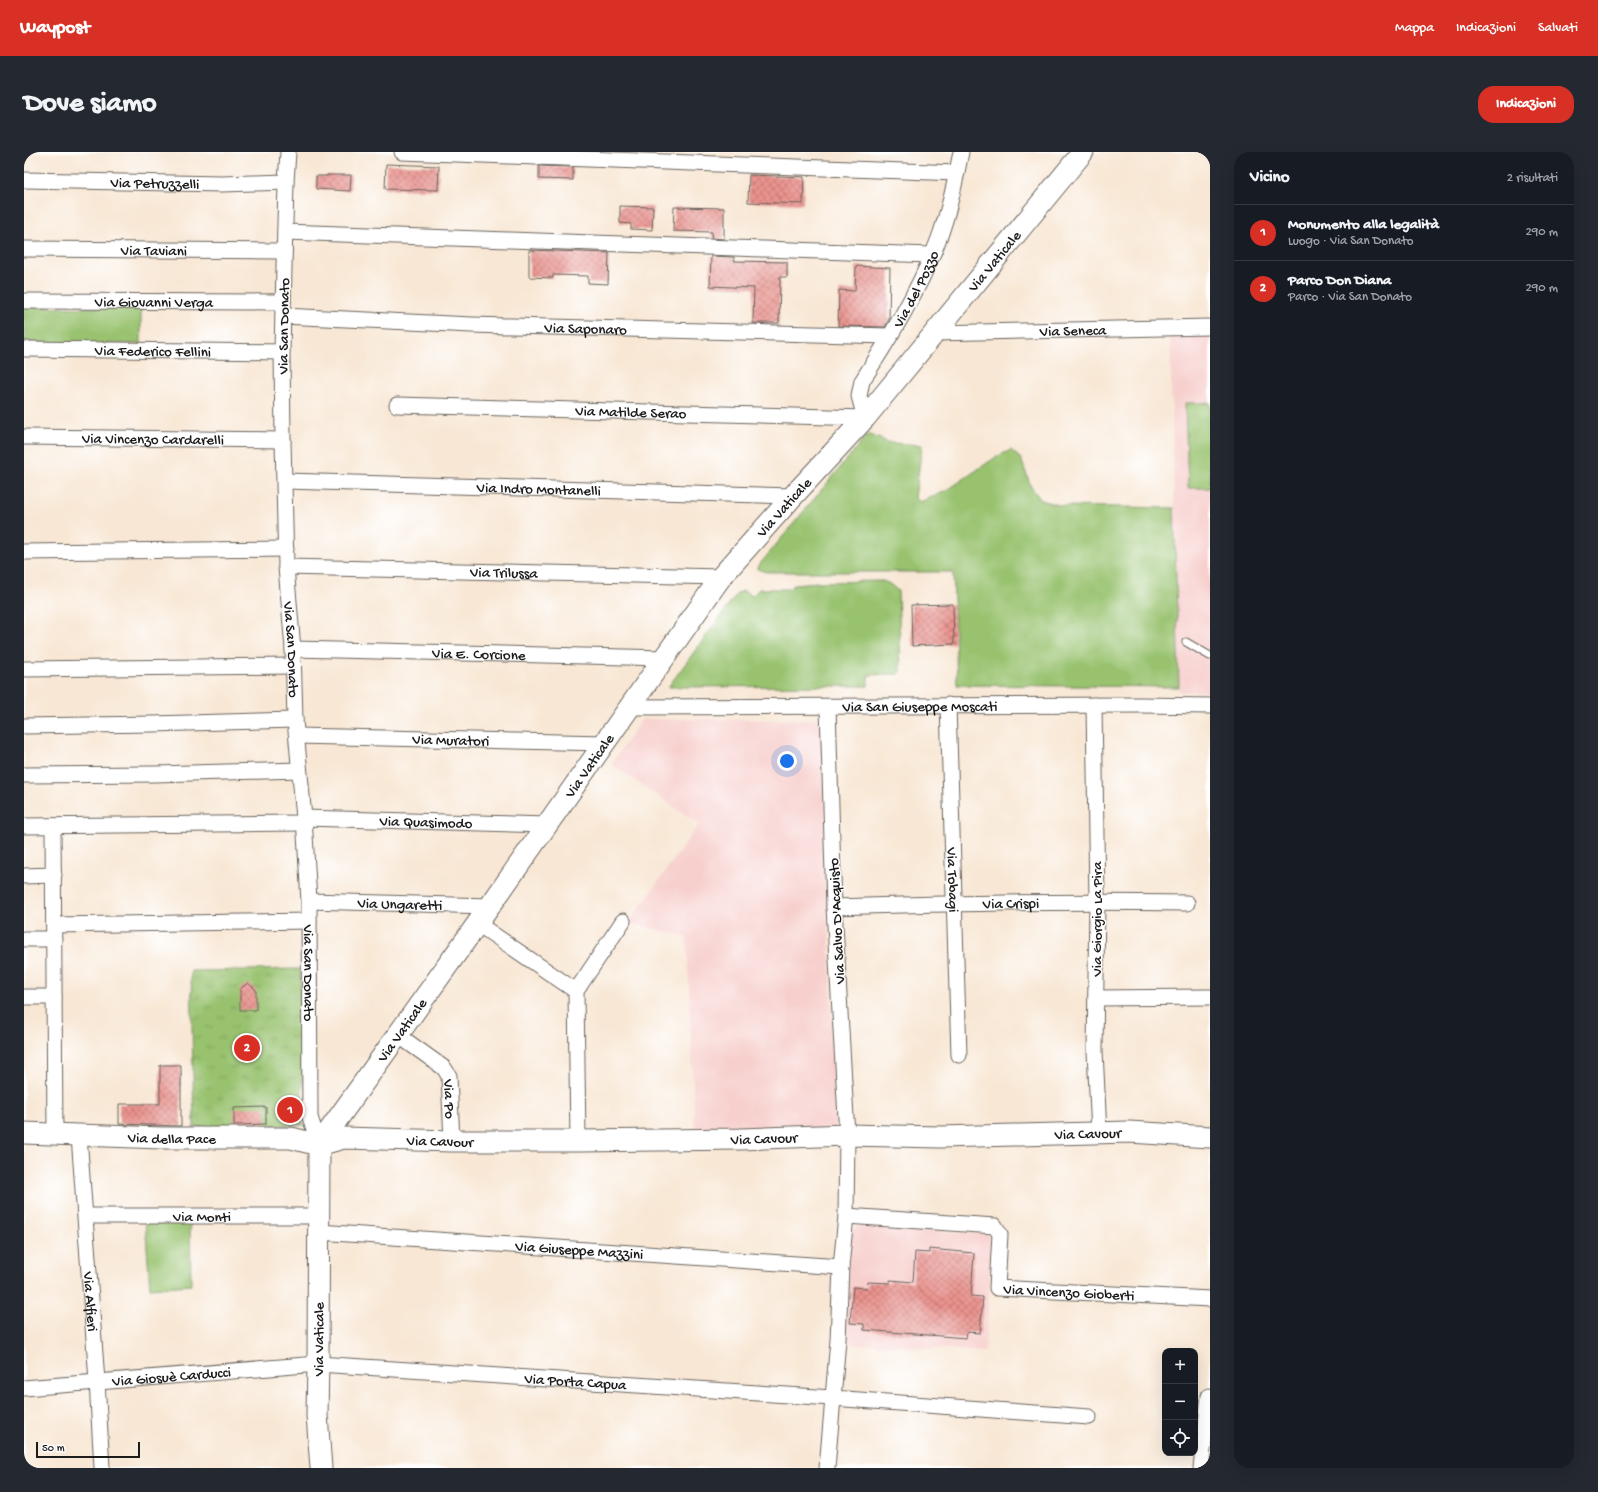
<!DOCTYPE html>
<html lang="it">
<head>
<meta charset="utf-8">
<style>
	body { margin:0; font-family:"Gochi Hand",sans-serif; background:#242831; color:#f1f3f6 }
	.controls { position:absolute; right:12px; bottom:12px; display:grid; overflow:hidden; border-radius:8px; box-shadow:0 4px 16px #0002 }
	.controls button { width:36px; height:36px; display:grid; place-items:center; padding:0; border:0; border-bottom:1px solid #363941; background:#171b24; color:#f1f3f6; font:20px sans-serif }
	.scale { position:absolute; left:12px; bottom:10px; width:104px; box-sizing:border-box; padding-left:4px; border:2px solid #1c1c1c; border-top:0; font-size:11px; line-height:14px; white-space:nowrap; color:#1c1c1c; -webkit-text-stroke:3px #fff; paint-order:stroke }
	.you { position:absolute; left:763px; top:609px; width:14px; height:14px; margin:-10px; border:3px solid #fff; border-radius:50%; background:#1a73e8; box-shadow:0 0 0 6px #1a73e833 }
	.badge { display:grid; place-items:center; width:26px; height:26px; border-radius:50%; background:#d93025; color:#fff; font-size:13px; font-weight:700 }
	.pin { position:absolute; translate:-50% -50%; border:2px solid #fff; box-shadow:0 1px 4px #0006 }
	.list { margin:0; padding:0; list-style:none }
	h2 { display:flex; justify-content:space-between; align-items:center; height:52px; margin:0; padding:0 16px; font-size:17px }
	h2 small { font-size:13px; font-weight:400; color:#9ea1a6 }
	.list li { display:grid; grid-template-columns:26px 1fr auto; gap:12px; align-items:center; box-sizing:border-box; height:56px; padding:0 16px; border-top:1px solid #363941 }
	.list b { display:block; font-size:15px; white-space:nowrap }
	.list p { margin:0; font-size:13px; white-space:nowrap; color:#9ea1a6 }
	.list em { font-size:13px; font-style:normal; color:#9ea1a6 }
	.icon { flex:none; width:22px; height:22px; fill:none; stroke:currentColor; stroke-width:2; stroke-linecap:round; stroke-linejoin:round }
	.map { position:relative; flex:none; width:1186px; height:1316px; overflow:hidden; border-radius:16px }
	header { display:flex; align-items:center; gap:24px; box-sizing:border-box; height:56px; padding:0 20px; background:#d93025; color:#fff }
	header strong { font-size:19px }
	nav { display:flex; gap:22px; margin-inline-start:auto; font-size:14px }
	.intro { display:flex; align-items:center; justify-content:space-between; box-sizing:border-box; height:96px; padding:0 24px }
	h1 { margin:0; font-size:28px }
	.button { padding:10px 18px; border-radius:16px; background:#d93025; color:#fff; font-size:14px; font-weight:700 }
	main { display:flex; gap:24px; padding:0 24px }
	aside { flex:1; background:#171b24; border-radius:16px; box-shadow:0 4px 16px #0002 }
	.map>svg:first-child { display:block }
	.built { fill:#f7d0ce }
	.green { fill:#98c26e; stroke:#5a6f45 }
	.park { fill:url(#park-tufts); stroke:#5a6f45 }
	.building { fill:url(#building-cross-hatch) }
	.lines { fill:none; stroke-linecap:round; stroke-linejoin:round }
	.lane-casing { stroke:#69635c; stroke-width:9 }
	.street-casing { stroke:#69635c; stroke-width:17 }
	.secondary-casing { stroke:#69635c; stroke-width:23 }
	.lane { stroke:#fff; stroke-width:7 }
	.street { stroke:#fff; stroke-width:15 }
	.secondary { stroke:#fff; stroke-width:21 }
	.labels { text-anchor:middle; stroke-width:3; stroke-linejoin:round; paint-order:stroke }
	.street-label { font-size:15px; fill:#1c1c1c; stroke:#fff }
</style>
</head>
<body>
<header>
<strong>Waypost</strong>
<nav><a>Mappa</a><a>Indicazioni</a><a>Salvati</a></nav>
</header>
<div class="intro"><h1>Dove siamo</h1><a class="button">Indicazioni</a></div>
<main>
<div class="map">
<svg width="1186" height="1316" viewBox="0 0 1186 1316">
	<defs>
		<pattern id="park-tufts" width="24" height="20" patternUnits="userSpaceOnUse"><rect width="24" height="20" fill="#98c26e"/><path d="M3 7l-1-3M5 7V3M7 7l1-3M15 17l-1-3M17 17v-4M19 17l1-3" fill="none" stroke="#82a65f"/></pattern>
		<pattern id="building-cross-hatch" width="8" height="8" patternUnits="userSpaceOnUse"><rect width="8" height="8" fill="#ea938e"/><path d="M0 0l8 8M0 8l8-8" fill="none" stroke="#bd7773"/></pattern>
	</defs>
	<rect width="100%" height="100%" fill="#fff"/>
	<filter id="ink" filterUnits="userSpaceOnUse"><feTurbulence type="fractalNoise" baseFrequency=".025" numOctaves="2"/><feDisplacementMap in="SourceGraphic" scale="8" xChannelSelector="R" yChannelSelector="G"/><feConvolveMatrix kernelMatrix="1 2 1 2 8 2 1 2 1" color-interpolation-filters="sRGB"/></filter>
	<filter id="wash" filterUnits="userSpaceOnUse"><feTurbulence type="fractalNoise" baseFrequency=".012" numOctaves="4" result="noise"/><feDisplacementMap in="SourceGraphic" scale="16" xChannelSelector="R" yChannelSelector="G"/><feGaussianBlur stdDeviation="0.9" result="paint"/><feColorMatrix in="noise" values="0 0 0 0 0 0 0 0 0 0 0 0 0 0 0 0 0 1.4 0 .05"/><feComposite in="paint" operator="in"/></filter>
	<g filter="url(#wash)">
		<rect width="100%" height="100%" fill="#f8e7d4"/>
		<g class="built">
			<path d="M1186,183V540H1155L1146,184Z"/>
			<path d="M618,567L798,568L812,977L671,982L663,785L605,771L675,672L587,612Z"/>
			<path d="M834,1074L963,1082L969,1088L961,1200L820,1191L826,1080Z"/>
		</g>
		<g class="green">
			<path d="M0,155L117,156V192L0,191Z"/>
			<path d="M1161,251H1186V336H1164Z"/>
			<path d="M844,282L866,291L898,293L891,346L896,350L922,339L972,305L987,298L997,307L1007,335L1017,348L1038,354L1150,356L1155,535L933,533L929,420H742L733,417L736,412Z"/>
			<path d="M859,429L866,432L874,439L877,519L875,522L844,523V534L644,535L714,441L719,439L728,444L735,437H765L771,432L793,430Z"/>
			<path d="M121,1068L166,1069L167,1133L126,1136Z"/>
		</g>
		<path class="park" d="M276,817L279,973L170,975L167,819Z"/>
		<g id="blocks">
			<g class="building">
				<path d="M362,12L415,14L414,38L361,37Z"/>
				<path d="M515,14L549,15V28L515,27Z"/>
				<path d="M303,23H327L326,39L292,37V24H303Z"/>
				<path d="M725,23L780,25L779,52L724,50Z"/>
				<path d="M596,54L629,55L628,78L607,77V72L596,71Z"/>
				<path d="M650,55L700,56V87L687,86L688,80L649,79Z"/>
				<path d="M505,98L585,101L584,132L564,131V124L529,123V126L505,125Z"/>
				<path d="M687,104L710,105V109L763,110V125H756L755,171H729L730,136L686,134Z"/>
				<path d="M832,114L866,116L865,167L861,175L814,174L815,138L831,139Z"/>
				<path d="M929,452L930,492L888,494L887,453Z"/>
				<path d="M224,831L232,838V858H216V837Z"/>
				<path d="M136,913H157V974L95,972V952H136Z"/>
				<path d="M242,955V972L210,973V956Z"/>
				<path d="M905,1097L950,1101L947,1144L959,1145L956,1181L943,1180L942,1186L840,1178V1172L826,1171L829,1135L843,1136L844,1130L866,1131V1128L889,1130L891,1100L905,1101Z"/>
			</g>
		</g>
	</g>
	<g filter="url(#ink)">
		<use href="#blocks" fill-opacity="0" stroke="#69635c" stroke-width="1"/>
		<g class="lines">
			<g class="lane-casing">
				<path id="lane" d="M1162,490L1186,504"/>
			</g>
			<g class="street-casing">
				<g id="street">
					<path id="s1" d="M264,0L262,30L258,200L259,288L262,415L269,497L271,568L280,666L285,749L286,965L295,993"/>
					<path d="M378,0L933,21"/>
					<path id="s2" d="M0,28L198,32L262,30"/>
					<path d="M261,80L907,103"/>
					<path id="s3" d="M0,97L260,99"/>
					<path id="s4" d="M0,149L259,150"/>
					<path id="s5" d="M259,164L448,173L865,184"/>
					<path id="s6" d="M911,181L1186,175"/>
					<path id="s7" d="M0,197L258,200"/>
					<path id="s8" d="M373,253L841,266L835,244L838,229C867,184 895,138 914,89C925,60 931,30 937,0"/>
					<path id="s9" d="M0,285L259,288"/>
					<path id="s10" d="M261,329L769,344"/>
					<path d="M0,400L262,397"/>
					<path id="s11" d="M262,415L697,425"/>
					<path id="s12" d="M269,497L641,506"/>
					<path d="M0,517L269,514"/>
					<path id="s13" d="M924,553L935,903"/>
					<path d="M1070,553L1073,749L1071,899L1075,981"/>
					<path id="s14" d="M607,555L1116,553L1186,554"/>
					<path d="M0,574L128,572L271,568"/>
					<path id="s15" d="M273,584L581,591"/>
					<path d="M0,623L132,622L275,618"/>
					<path id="s16" d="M280,666L524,673"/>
					<path d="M0,674L281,671"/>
					<path d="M29,674L31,983"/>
					<path d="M0,724L30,723"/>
					<path id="s17" d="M285,749L466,754"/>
					<path id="s18" d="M810,755C928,751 1045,749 1163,751"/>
					<path d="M454,772L552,839"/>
					<path d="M30,773L285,769"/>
					<path d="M0,787H30"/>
					<path d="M0,845H30"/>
					<path d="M1072,846L1186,845"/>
					<path id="s19" d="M374,883L420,916L425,924L428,989"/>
					<path id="s20" d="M55,984L73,1229L78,1316"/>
					<path d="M554,989L552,839L599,769"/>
					<path id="s21" d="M62,1064H294"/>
					<path id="s22" d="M822,1064L971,1074L976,1082L973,1136L1186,1147"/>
					<path id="s23" d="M294,1080L817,1115"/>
					<path id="s24" d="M0,1236L294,1212L808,1246L1065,1265"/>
					<path d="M803,1316L814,1188L817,1115L822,1064L823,983L810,755L804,555"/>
					<path d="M1177,1316L1185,1244"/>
				</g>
			</g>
			<g class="secondary-casing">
				<g id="secondary">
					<path id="s25" d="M0,981L137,986H267L295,993L320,986L428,989H554L716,987L823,983L917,985L1105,980L1186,985"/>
					<path id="s26" d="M297,1316L293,1263L294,1212L295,993L466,754L697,425L769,344L841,266L1059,0"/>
				</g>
			</g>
			<use href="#lane" class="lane"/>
			<use href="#street" class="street"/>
			<use href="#secondary" class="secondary"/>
		</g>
	</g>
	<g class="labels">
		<g class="street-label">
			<text dy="5" stroke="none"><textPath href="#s2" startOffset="131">Via Petruzzelli</textPath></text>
			<text dy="5" stroke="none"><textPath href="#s3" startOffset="130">Via Taviani</textPath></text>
			<text dy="5" stroke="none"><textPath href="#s26" startOffset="1437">Via Vaticale</textPath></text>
			<text dy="5" stroke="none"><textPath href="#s8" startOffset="613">Via del Pozzo</textPath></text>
			<text dy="5" stroke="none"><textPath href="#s4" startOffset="130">Via Giovanni Verga</textPath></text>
			<text transform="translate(259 174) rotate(-89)" y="5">Via San Donato</text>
			<text dy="5" stroke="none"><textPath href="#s5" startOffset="303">Via Saponaro</textPath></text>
			<text dy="5" stroke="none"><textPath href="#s6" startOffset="138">Via Seneca</textPath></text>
			<text dy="5" stroke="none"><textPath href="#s7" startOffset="129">Via Federico Fellini</textPath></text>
			<text dy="5" stroke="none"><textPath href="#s8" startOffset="234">Via Matilde Serao</textPath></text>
			<text dy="5" stroke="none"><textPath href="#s9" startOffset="129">Via Vincenzo Cardarelli</textPath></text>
			<text dy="5" stroke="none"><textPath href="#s10" startOffset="254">Via Indro Montanelli</textPath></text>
			<text dy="5" stroke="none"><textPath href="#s26" startOffset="1113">Via Vaticale</textPath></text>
			<text dy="5" stroke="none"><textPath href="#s11" startOffset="218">Via Trilussa</textPath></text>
			<text dy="5" stroke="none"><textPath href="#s1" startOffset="498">Via San Donato</textPath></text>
			<text dy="5" stroke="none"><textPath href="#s12" startOffset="186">Via E. Corcione</textPath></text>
			<text dy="5" stroke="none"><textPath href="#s14" startOffset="289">Via San Giuseppe Moscati</textPath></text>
			<text dy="5" stroke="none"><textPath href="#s15" startOffset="154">Via Muratori</textPath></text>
			<text dy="5" stroke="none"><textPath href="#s26" startOffset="789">Via Vaticale</textPath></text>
			<text dy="5" stroke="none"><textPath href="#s16" startOffset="122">Via Quasimodo</textPath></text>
			<text dy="5" stroke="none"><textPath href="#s13" startOffset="175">Via Tobagi</textPath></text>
			<text dy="5" stroke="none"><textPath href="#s18" startOffset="177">Via Crispi</textPath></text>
			<text dy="5" stroke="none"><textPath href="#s17" startOffset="91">Via Ungaretti</textPath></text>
			<text transform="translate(1072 767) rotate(-90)" y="5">Via Giorgio La Pira</text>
			<text transform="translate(812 769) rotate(-93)" y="5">Via Salvo D'Acquisto</text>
			<text dy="5" stroke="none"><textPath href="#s1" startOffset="822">Via San Donato</textPath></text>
			<text dy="5" stroke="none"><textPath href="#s26" startOffset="465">Via Vaticale</textPath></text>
			<text dy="5" stroke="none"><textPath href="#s19" startOffset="89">Via Po</textPath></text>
			<text dy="5" stroke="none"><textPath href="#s25" startOffset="1066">Via Cavour</textPath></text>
			<text dy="5" stroke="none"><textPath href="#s25" startOffset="148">Via della Pace</textPath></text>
			<text dy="5" stroke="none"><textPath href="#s25" startOffset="742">Via Cavour</textPath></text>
			<text dy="5" stroke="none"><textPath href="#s25" startOffset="418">Via Cavour</textPath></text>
			<text dy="5" stroke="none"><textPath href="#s21" startOffset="116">Via Monti</textPath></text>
			<text dy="5" stroke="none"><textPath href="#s23" startOffset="262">Via Giuseppe Mazzini</textPath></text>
			<text dy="5" stroke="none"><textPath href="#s22" startOffset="285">Via Vincenzo Gioberti</textPath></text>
			<text dy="5" stroke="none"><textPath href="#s20" startOffset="166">Via Alfieri</textPath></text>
			<text dy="5" stroke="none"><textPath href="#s26" startOffset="129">Via Vaticale</textPath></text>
			<text dy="5" stroke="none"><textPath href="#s24" startOffset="148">Via Giosuè Carducci</textPath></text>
			<text dy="5" stroke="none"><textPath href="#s24" startOffset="553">Via Porta Capua</textPath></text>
		</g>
	</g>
</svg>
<div class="controls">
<button>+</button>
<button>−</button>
<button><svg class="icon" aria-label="locate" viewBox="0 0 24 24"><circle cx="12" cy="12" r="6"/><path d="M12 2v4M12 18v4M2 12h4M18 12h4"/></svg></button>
</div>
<div class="scale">50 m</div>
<div class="you"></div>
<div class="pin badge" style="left:266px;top:958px">1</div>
<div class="pin badge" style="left:223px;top:896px">2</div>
</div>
<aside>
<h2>Vicino<small>2 risultati</small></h2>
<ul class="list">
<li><span class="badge">1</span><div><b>Monumento alla legalità</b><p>Luogo · Via San Donato</p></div><em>290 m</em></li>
<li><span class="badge">2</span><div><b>Parco Don Diana</b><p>Parco · Via San Donato</p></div><em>290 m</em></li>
</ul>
</aside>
</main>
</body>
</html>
